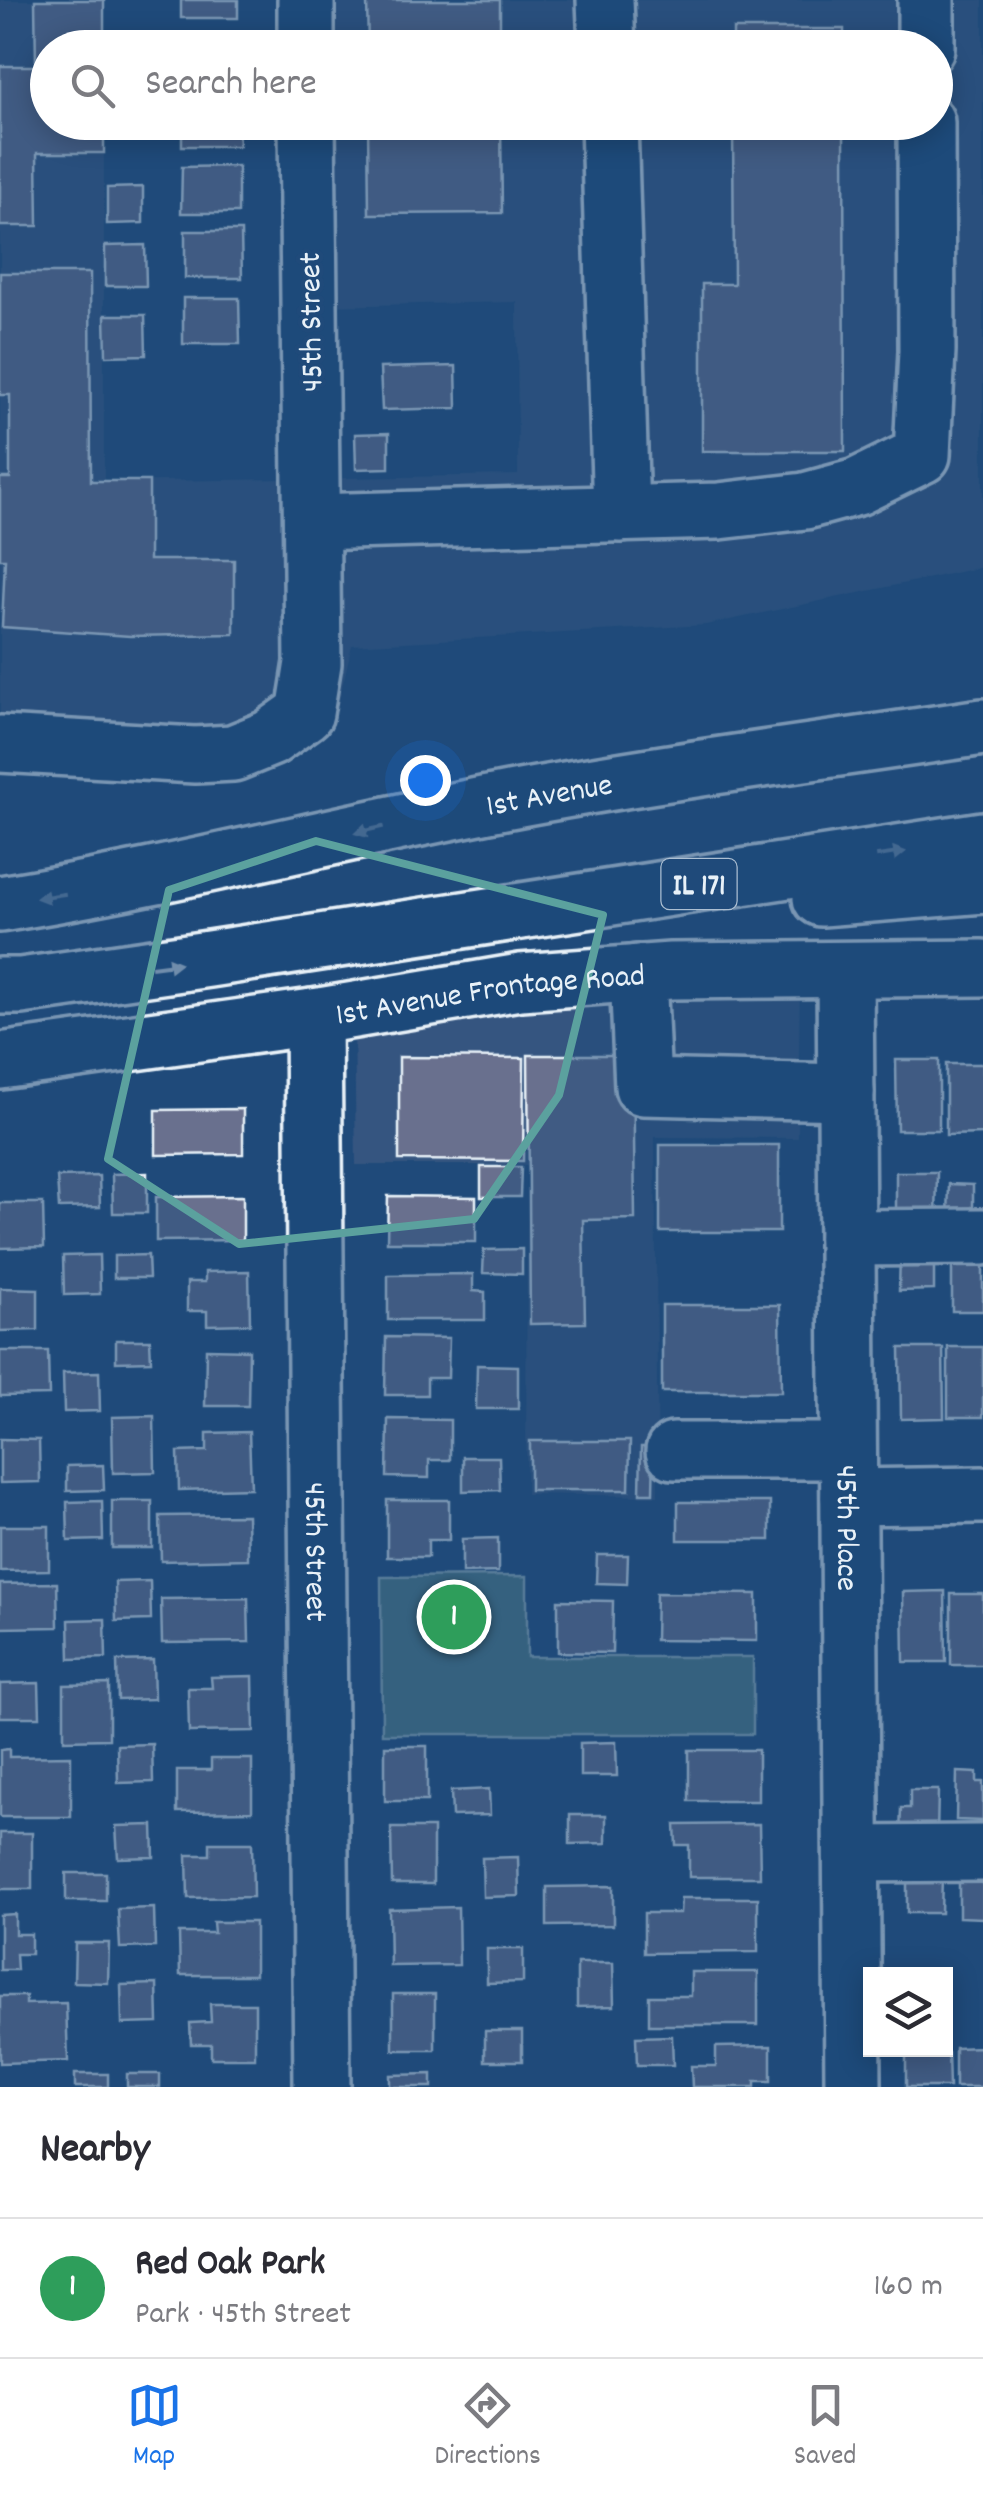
<!DOCTYPE html>
<html lang="en">
<head>
<meta charset="utf-8">
<style>
	body { margin:0; font-family:Dekko,sans-serif; background:#f2f2f3; color:#2b2b33 }
	.controls { position:absolute; right:30px; bottom:30px; display:grid; overflow:hidden; border-radius:0px; box-shadow:0 5px 25px #0003 }
	.controls button { width:90px; height:90px; display:grid; place-items:center; padding:0; border:0; border-bottom:2px solid #e1e1e2; background:#fff; color:#2b2b33; font:50px sans-serif }
	.you { position:absolute; left:425px; top:780px; width:35px; height:35px; margin:-25px; border:8px solid #fff; border-radius:50%; background:#1a73e8; box-shadow:0 0 0 15px #1a73e833 }
	.badge { display:grid; place-items:center; width:65px; height:65px; border-radius:50%; background:#1a73e8; color:#fff; font-size:32px; font-weight:700 }
	.pin { position:absolute; translate:-50% -50%; border:5px solid #fff; box-shadow:0 2px 10px #0006 }
	.list { margin:0; padding:0; list-style:none }
	h2 { display:flex; justify-content:space-between; align-items:center; height:130px; margin:0; padding:0 40px; font-size:42px }
	h2 small { font-size:32px; font-weight:400; color:#7c7c81 }
	.list li { display:grid; grid-template-columns:65px 1fr auto; gap:30px; align-items:center; box-sizing:border-box; height:140px; padding:0 40px; border-top:2px solid #e1e1e2 }
	.list b { display:block; font-size:38px; white-space:nowrap }
	.list p { margin:0; font-size:32px; white-space:nowrap; color:#7c7c81 }
	.list em { font-size:32px; font-style:normal; color:#7c7c81 }
	.icon { flex:none; width:55px; height:55px; fill:none; stroke:currentColor; stroke-width:2; stroke-linecap:round; stroke-linejoin:round }
	.map { position:relative; flex:none; width:983px; height:2087px; overflow:hidden }
	.search { position:absolute; background:#fff; box-shadow:0 5px 25px #0003; left:30px; right:30px; top:30px; height:110px; display:flex; align-items:center; gap:25px; box-sizing:border-box; padding:0 35px; border-radius:55px; color:#7c7c81; font-size:38px }
	.sheet { height:270px; background:#fff }
	nav { display:flex; justify-content:space-around; align-items:center; box-sizing:border-box; height:140px; border-top:2px solid #e1e1e2; background:#fff; font-size:28px; color:#7c7c81 }
	nav a { display:grid; justify-items:center; gap:5px }
	nav .on { color:#1a73e8 }
	.map>svg:first-child { display:block }
	.built { fill:#355580 }
	.green { fill:#517d85; stroke:#9cb7be; stroke-width:2.5 }
	.building { fill:#69708e; stroke:#e8f1f8; stroke-width:2.5 }
	.lines { fill:none; stroke-linecap:round; stroke-linejoin:round }
	.minor-casing { stroke:#e8f1f8; stroke-width:62 }
	.major-casing { stroke:#e8f1f8; stroke-width:62 }
	.minor { stroke:#1f4a7a; stroke-width:55 }
	.major { stroke:#1f4a7a; stroke-width:55 }
	.oneway { fill:#6f8dac }
	.marked { fill:none; stroke:#5ba19e; stroke-width:8; stroke-linejoin:round }
	.labels { text-anchor:middle; stroke-width:9; stroke-linejoin:round; paint-order:stroke }
	.shield { fill:#1f4a7a; stroke:#acbfd2; stroke-width:2.5 }
	.shield-label { font-size:30px; font-weight:bold; fill:#e8f1f8 }
	.street-label { font-size:32px; fill:#e8f1f8; stroke:#1f4a7a }
</style>
</head>
<body>
<div class="map">
<svg width="983" height="2087" viewBox="0 0 983 2087">
	<rect width="100%" height="100%" fill="#1f4a7a"/>
	<filter id="ink" filterUnits="userSpaceOnUse"><feTurbulence type="fractalNoise" baseFrequency=".01" numOctaves="2"/><feDisplacementMap in="SourceGraphic" scale="20" xChannelSelector="R" yChannelSelector="G"/><feConvolveMatrix kernelMatrix="1 2 1 2 8 2 1 2 1" color-interpolation-filters="sRGB"/></filter>
	<g filter="url(#ink)">
		<g class="built">
			<path d="M0,0H104V47L48,48V122L104,123V482L518,475L517,302L323,306L321,123L936,122V48L321,47V0H983V567L706,625L352,645L338,705L321,734L0,730Z"/>
			<path d="M800,978L798,1138L655,1137L658,1496L526,1494L527,1165H356L354,1018Z"/>
		</g>
		<path class="green" d="M527,1576V1657H753V1734H382L381,1577Z"/>
		<g class="building">
			<path d="M35,0H104V48H48V122H104V153H37L38,226H0V66H36Z"/>
			<rect x="181" y="0" width="57" height="18"/>
			<path d="M367,0H500V48H368Z"/>
			<rect x="733" y="29" width="111" height="19"/>
			<path d="M182,122H238L239,146H182Z"/>
			<path d="M368,122H501L502,213L369,214Z"/>
			<path d="M733,122H844L845,451H702V284H734Z"/>
			<path d="M238,166V213H181L182,167Z"/>
			<path d="M143,187V223L107,224V188Z"/>
			<path d="M185,231H241L242,278H185Z"/>
			<path d="M145,245L146,286H105V246Z"/>
			<path d="M0,273H90L91,481H149V560H234V634L130,636L2,627L5,559H0V478H10V395H0Z"/>
			<path d="M183,298H239L240,344H183Z"/>
			<path d="M105,315H145L146,355L106,356Z"/>
			<path d="M456,366L457,408L382,410L380,368Z"/>
			<path d="M389,433V468L356,469L355,434Z"/>
			<path d="M528,1055H633L635,1219L583,1220L585,1323L530,1324Z"/>
			<path d="M399,1057L524,1058L523,1161L399,1160Z"/>
			<path d="M896,1060H939V1130H897Z"/>
			<path d="M946,1064H983V1134L946,1135Z"/>
			<path d="M243,1109V1154L156,1155V1110Z"/>
			<rect x="660" y="1145" width="119" height="87"/>
			<path d="M481,1167H521L520,1197H481Z"/>
			<path d="M896,1172H937L936,1222L896,1221Z"/>
			<path d="M147,1173V1213H113L112,1174Z"/>
			<path d="M99,1176L100,1207L59,1208L57,1177Z"/>
			<path d="M949,1184L973,1185V1220H948Z"/>
			<path d="M243,1196V1240L156,1241V1197Z"/>
			<path d="M388,1196L476,1197V1242H387Z"/>
			<path d="M0,1203H43L44,1247L0,1248Z"/>
			<path d="M522,1249V1274L483,1273L484,1250Z"/>
			<path d="M99,1255L100,1294L64,1295L63,1256Z"/>
			<path d="M148,1255L149,1278H114V1256Z"/>
			<path d="M900,1255H934V1290L899,1291Z"/>
			<path d="M983,1255V1311H952V1256Z"/>
			<path d="M249,1271L250,1324L207,1325V1311H187V1282H205V1272Z"/>
			<path d="M473,1274V1291L485,1292V1320H388V1275Z"/>
			<path d="M0,1288L38,1289V1330L0,1331Z"/>
			<path d="M662,1305H780L781,1392H662Z"/>
			<path d="M386,1337L449,1338L448,1378H427V1395H385Z"/>
			<path d="M116,1340H150L151,1361L116,1362Z"/>
			<rect x="948" y="1347" width="35" height="70"/>
			<path d="M900,1348H943L944,1418L901,1419Z"/>
			<path d="M206,1349L249,1350L248,1406H205Z"/>
			<path d="M0,1351H48L49,1395L0,1396Z"/>
			<path d="M477,1365L518,1366V1409H476Z"/>
			<path d="M99,1372L100,1411L64,1412L63,1373Z"/>
			<path d="M154,1416L155,1472L113,1473L112,1417Z"/>
			<path d="M388,1419L450,1420V1460H429V1478L387,1477Z"/>
			<path d="M249,1432L251,1488L179,1490L178,1452L207,1451V1433Z"/>
			<path d="M0,1439L39,1440L40,1482L0,1483Z"/>
			<path d="M530,1441H630L629,1490H530Z"/>
			<path d="M641,1447H654L653,1493H640Z"/>
			<path d="M463,1457H499L500,1490L463,1491Z"/>
			<path d="M103,1465L104,1490L67,1491V1466Z"/>
			<path d="M387,1500H449V1540H428V1557H387Z"/>
			<path d="M102,1501L103,1540L68,1541L67,1502Z"/>
			<rect x="112" y="1501" width="40" height="47"/>
			<rect x="678" y="1502" width="92" height="38"/>
			<path d="M247,1515L248,1559L161,1561L160,1516Z"/>
			<path d="M0,1526H49V1570L0,1571Z"/>
			<path d="M498,1538V1572L462,1573V1539Z"/>
			<path d="M597,1555H628L627,1584L596,1583Z"/>
			<path d="M150,1581L151,1620L116,1621L115,1582Z"/>
			<path d="M57,1583L58,1627L0,1628V1584Z"/>
			<path d="M945,1591L946,1662H904L903,1592Z"/>
			<path d="M656,1593L757,1594V1641L655,1640Z"/>
			<rect x="951" y="1594" width="32" height="71"/>
			<path d="M248,1598L249,1642L162,1643L161,1599Z"/>
			<path d="M558,1600L613,1601L612,1653L558,1652Z"/>
			<path d="M105,1619L106,1658L70,1659L69,1620Z"/>
			<path d="M153,1660L154,1699L118,1700L117,1661Z"/>
			<path d="M253,1676L254,1731L189,1732L188,1688H212L211,1677Z"/>
			<path d="M39,1683L40,1717H0V1684Z"/>
			<path d="M109,1684V1739L64,1740V1685Z"/>
			<path d="M616,1742L617,1776H580V1743Z"/>
			<path d="M152,1744L153,1782L118,1783L117,1745Z"/>
			<rect x="385" y="1746" width="42" height="55"/>
			<path d="M9,1749V1757L71,1756V1817H0V1750Z"/>
			<rect x="689" y="1750" width="69" height="51"/>
			<path d="M211,1759H252V1811L177,1812V1770H211Z"/>
			<path d="M957,1772L977,1773V1782H983V1821L956,1820Z"/>
			<path d="M489,1789L490,1815L452,1816L451,1791Z"/>
			<path d="M910,1790H938L937,1836H900L901,1808H910Z"/>
			<path d="M570,1815H606V1843L570,1844Z"/>
			<path d="M759,1824L760,1877H689V1845H676L675,1825Z"/>
			<path d="M153,1825L154,1857L118,1858L116,1826Z"/>
			<path d="M391,1828H433V1884H392Z"/>
			<rect x="0" y="1833" width="32" height="56"/>
			<path d="M210,1843H252L253,1897L188,1898L187,1855H210Z"/>
			<path d="M518,1857L519,1896L483,1897L482,1858Z"/>
			<rect x="66" y="1873" width="40" height="28"/>
			<path d="M983,1876V1918L959,1917V1877Z"/>
			<path d="M907,1877L942,1878L941,1913H907Z"/>
			<path d="M613,1886V1925L547,1926V1887Z"/>
			<path d="M681,1898H758V1952L644,1953V1913H680Z"/>
			<path d="M458,1907L459,1965L390,1966L389,1909Z"/>
			<path d="M154,1908L155,1947L120,1948L118,1909Z"/>
			<path d="M15,1914V1934H31V1954H16L17,1970H0V1915Z"/>
			<path d="M213,1922H255V1975H180L179,1933H214Z"/>
			<path d="M75,1943H109L108,1983L74,1982Z"/>
			<path d="M487,1949H523V1982L487,1983Z"/>
			<path d="M577,1963H613L614,2006L577,2007Z"/>
			<path d="M691,1972H758V2025H649V1996H691Z"/>
			<path d="M157,1984L158,2023L122,2024L121,1985Z"/>
			<rect x="393" y="1994" width="42" height="56"/>
			<path d="M0,1996H26V2004L66,2003L68,2061L0,2063Z"/>
			<path d="M210,2004H255V2058H211V2044H191L190,2023L211,2022Z"/>
			<rect x="485" y="2031" width="37" height="30"/>
			<path d="M672,2036L673,2065H637L636,2037Z"/>
			<path d="M771,2046V2081H755V2087H692L691,2066H716V2047Z"/>
			<path d="M983,2047V2087H955V2048Z"/>
			<path d="M906,2053H948L949,2087H906Z"/>
			<rect x="75" y="2074" width="33" height="13"/>
			<rect x="127" y="2074" width="33" height="13"/>
			<path d="M432,2074V2087H390V2075Z"/>
		</g>
		<g class="lines">
			<g class="minor-casing">
				<g id="minor">
					<path d="M306,0V48"/>
					<path d="M605,0L607,48"/>
					<path d="M926,0V48"/>
					<path d="M609,122L621,514"/>
					<path d="M312,522L719,511L805,501L857,487L922,455L927,351L926,122"/>
					<path d="M0,744L195,755L233,753L270,738L305,713L313,663L307,122"/>
					<path id="s1" d="M845,970L853,2087"/>
					<path d="M638,973L643,1087L846,1092"/>
					<path id="s2" d="M313,1017L322,2087"/>
					<path id="s3" d="M0,1061L313,1017L520,982L671,971L983,968"/>
					<path d="M847,1238L983,1237"/>
					<path d="M674,1451H848"/>
					<path d="M849,1497L983,1495"/>
					<path d="M852,1854L983,1853"/>
				</g>
			</g>
			<g class="major-casing">
				<g id="major">
					<path d="M821,898L983,885"/>
					<path id="s4" d="M0,904C170,877 336,833 504,801C663,771 824,751 983,727"/>
					<path d="M0,986H21L209,959L983,840"/>
				</g>
			</g>
			<use href="#minor" class="minor"/>
			<use href="#major" class="major"/>
		</g>
		<defs><path id="oneway-solid" d="M-6-.8H1V-3.2L6.5 0L1 3.2V.8H-6Z" transform="scale(2.5)"/></defs>
		<g class="oneway">
			<use href="#oneway-solid" transform="translate(369 830) rotate(167)"/>
			<use href="#oneway-solid" transform="translate(891 854) rotate(-9)"/>
			<use href="#oneway-solid" transform="translate(51 896) rotate(171)"/>
			<use href="#oneway-solid" transform="translate(166 965) rotate(-8)"/>
		</g>
	</g>
	<path d="M0 0H983V2087H0ZM316,841L603,915L559,1095L474,1219L239,1244L108,1159L169,890Z" fill="#1f4a7a" fill-opacity=".55" fill-rule="evenodd"/>
	<path class="marked" d="M316,841L603,915L559,1095L474,1219L239,1244L108,1159L169,890Z"/>
	<g class="labels">
		<rect class="shield" x="661.5" y="859" width="75" height="50" rx="8"/>
		<g class="shield-label">
			<text x="699" y="894">IL 171</text>
		</g>
		<g class="street-label">
			<text transform="translate(309 322) rotate(-91)" y="11">45th Street</text>
			<text dy="11" stroke="none"><textPath href="#s4" startOffset="560">1st Avenue</textPath></text>
			<text dy="11" stroke="none"><textPath href="#s3" startOffset="495">1st Avenue Frontage Road</textPath></text>
			<text dy="11" stroke="none"><textPath href="#s1" startOffset="558">45th Place</textPath></text>
			<text dy="11" stroke="none"><textPath href="#s2" startOffset="535">45th Street</textPath></text>
		</g>
	</g>
</svg>
<div class="controls">
<button><svg class="icon" aria-label="layers" viewBox="0 0 24 24"><path d="M12 4l9 5-9 5-9-5zM3 14l9 5 9-5"/></svg></button>
</div>
<div class="you"></div>
<div class="pin badge" style="left:454px;top:1617px;background:#2e9e5b">1</div>
<div class="search"><svg class="icon" aria-label="search" viewBox="0 0 24 24"><circle cx="10" cy="10" r="6"/><path d="M15 15l6 6"/></svg>Search here</div>
</div>
<section class="sheet">
<h2>Nearby<small></small></h2>
<ul class="list">
<li><span class="badge" style="background:#2e9e5b">1</span><div><b>Red Oak Park</b><p>Park · 45th Street</p></div><em>160 m</em></li>
</ul>
</section>
<nav>
<a class="on"><svg class="icon" aria-label="map" viewBox="0 0 24 24"><path d="M3 6l6-2 6 2 6-2v14l-6 2-6-2-6 2zM9 4v14M15 6v14"/></svg>Map</a>
<a><svg class="icon" aria-label="directions" viewBox="0 0 24 24"><path d="M12 3l9 9-9 9-9-9zM9 14v-3h6M13 9l2 2-2 2"/></svg>Directions</a>
<a><svg class="icon" aria-label="saved" viewBox="0 0 24 24"><path d="M7 4h10v16l-5-4-5 4z"/></svg>Saved</a>
</nav>
</body>
</html>
